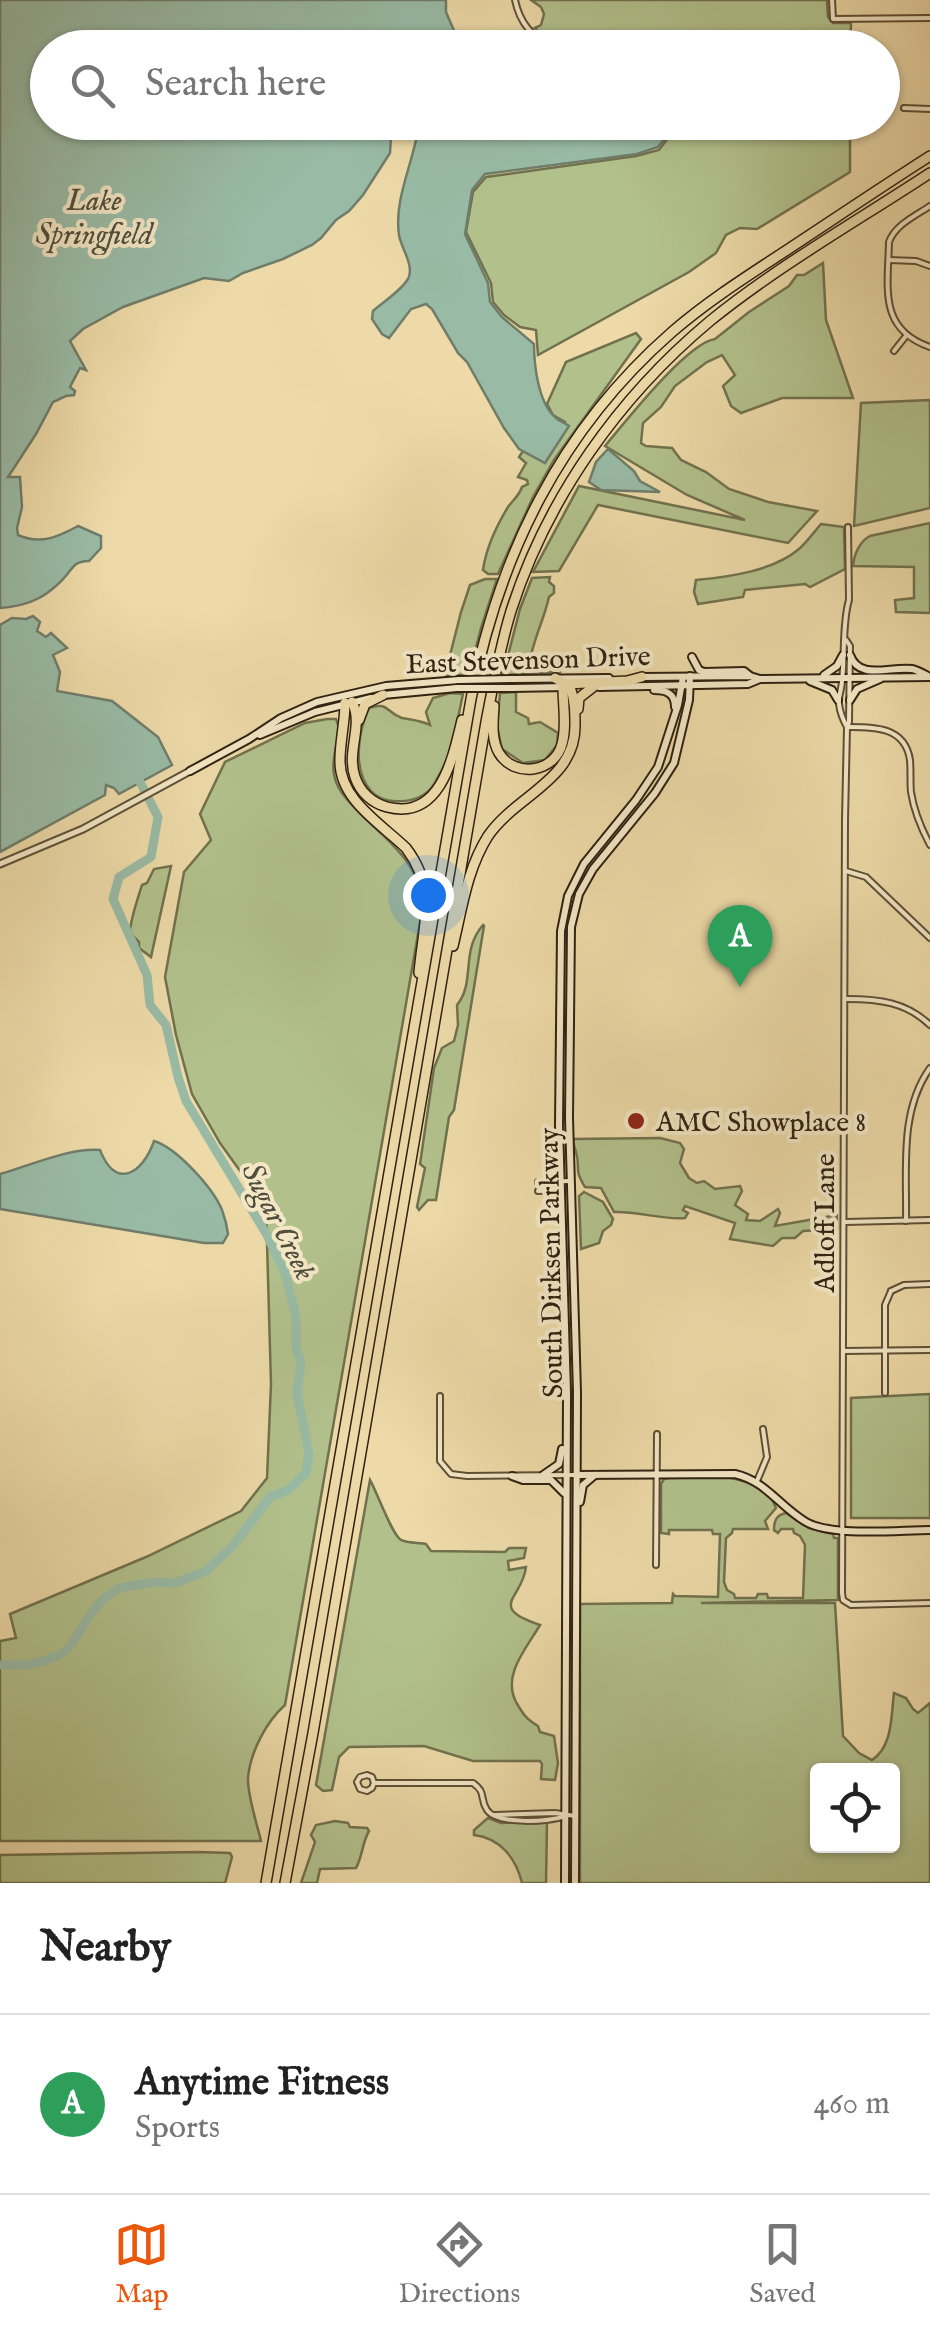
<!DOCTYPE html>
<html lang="en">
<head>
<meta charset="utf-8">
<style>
	body { margin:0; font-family:"IM FELL English",serif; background:#f6f6f6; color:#222 }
	.controls { position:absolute; right:30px; bottom:30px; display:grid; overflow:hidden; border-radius:10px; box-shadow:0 2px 8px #0004 }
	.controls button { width:90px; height:90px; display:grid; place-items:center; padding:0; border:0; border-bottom:2px solid #e0e0e0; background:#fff; color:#222; font:50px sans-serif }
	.you { position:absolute; left:428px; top:895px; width:35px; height:35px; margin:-25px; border:8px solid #fff; border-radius:50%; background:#1a73e8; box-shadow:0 0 0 15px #1a73e833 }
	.badge { display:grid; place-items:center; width:65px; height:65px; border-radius:50%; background:#ea580c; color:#fff; font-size:32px; font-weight:700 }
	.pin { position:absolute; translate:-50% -82px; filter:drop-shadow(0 2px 5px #0008) }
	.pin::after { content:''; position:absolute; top:52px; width:35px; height:30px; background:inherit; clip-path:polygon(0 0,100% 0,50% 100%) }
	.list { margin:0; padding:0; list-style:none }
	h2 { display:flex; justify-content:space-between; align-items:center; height:130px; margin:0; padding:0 40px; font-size:42px }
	h2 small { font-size:32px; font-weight:400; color:#767676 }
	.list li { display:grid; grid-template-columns:65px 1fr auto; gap:30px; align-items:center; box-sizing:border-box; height:180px; padding:0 40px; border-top:2px solid #e0e0e0 }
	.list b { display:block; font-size:38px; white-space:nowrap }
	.list p { margin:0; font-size:32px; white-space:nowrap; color:#767676 }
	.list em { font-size:32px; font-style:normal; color:#767676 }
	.icon { flex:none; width:55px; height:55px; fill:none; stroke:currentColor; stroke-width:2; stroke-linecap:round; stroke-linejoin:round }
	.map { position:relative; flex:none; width:930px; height:1883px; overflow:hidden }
	.search { position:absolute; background:#fff; box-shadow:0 2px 8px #0004; left:30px; right:30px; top:30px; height:110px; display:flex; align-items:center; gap:25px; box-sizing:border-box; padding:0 35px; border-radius:55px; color:#767676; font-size:38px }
	.sheet { height:310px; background:#fff }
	nav { display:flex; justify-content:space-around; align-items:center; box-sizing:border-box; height:140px; border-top:2px solid #e0e0e0; background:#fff; font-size:28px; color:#767676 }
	nav a { display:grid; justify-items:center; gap:5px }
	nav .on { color:#ea580c }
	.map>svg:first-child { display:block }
	.green { fill:#b2c18c; stroke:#71714e; stroke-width:2.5; fill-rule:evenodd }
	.water { fill:#99bba6; stroke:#6f7d6a; stroke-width:2.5 }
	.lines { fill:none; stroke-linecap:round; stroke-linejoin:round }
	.river { stroke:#99bba6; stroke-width:9 }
	.minor-casing { stroke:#5f4f36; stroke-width:8 }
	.tertiary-casing { stroke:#5f4f36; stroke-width:9 }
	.secondary-casing { stroke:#302110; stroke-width:10 }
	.motorway-casing { stroke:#302110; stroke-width:12 }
	.minor { stroke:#f3e7c6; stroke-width:4 }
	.tertiary { stroke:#f3e7c6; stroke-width:5 }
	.secondary { stroke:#f3e7c6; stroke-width:6 }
	.motorway { stroke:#eddaa8; stroke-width:9 }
	.secondary-bridge-casing { stroke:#302110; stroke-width:10; stroke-linecap:butt }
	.secondary-bridge { stroke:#f3e7c6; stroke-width:6 }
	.poi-dot { fill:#8f2418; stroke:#f3e7c6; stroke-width:4 }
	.labels { text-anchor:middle; stroke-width:8; stroke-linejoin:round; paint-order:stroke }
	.street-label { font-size:28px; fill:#302110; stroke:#f3e7c6 }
	.poi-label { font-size:28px; fill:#302110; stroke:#f3e7c6; text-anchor:start }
	.water-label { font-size:30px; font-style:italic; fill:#504f3d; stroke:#f3e7c6 }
</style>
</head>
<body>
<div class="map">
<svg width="930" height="1883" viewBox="0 0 930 1883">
	<rect width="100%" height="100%" fill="#eddaa8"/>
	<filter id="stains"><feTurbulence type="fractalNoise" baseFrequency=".002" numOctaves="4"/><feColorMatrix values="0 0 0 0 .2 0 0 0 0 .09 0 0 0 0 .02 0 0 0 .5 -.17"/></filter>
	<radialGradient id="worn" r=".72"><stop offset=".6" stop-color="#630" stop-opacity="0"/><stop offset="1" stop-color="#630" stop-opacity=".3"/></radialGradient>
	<g class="green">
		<path d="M531,0H827L828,17L833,23H851L850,47L664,48L652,45L636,48L560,47L546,40L535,28L541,25L544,14L541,7Z"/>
		<path d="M686,122L850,123V172L757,229L740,228L726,235L716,253L689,272L538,355L536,330L520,327L504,315L493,302L491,283L466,232L473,192L486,177L636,156L659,150L674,130Z"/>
		<path d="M823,263L826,320L853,398H782L741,413L731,406L723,386L735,375L722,355L707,362L675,386L661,407L643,423L641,443L646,446L672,448L681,460L706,472L729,489L768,502L817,511L788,543L598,505L559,571L533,572L579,486L745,520L687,495L605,446C625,422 687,343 715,339L749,312L789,286L797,275H804Z"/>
		<path d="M636,333L641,339L554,460L533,497L498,574H488L483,570C486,549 497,525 508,507C513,500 519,496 522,487L528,484L527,480L518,477L526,463L519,457L523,451L545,462L565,422L553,415L547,404L566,362Z"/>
		<path d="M930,400V508L854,526L861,403Z"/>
		<path d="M930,523V613L896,612L895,600L914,598V567L853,566C854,554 860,541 870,536Z"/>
		<path d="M821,524L844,527L845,569L810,587L805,584L745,590L743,597L698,604L694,592L696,580C729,577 773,571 799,549C807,542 814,532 821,524Z"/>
		<path d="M550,577L549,582L554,586V593L549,597C544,620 532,642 529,666H559L560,672L503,675L520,609L532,578Z"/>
		<path d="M485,579H497L481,628L469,675H445L461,612L470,585Z"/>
		<path d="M516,692V712L528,718L529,724L540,722L558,733L557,745L545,760L523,763L502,749L497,726L500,693Z"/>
		<path d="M450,693L463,694C457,721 453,753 438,777C435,783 429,792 423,795C409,804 382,804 371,791C352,770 358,732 369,708C389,701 386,713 402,718C413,720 420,720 430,725L426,712L433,698Z"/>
		<path d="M327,719H336C346,739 321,763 342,793C372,834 423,853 422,911L285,1705C266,1722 251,1751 248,1777C247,1794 257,1824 261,1841H0V1641L16,1638L10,1614L146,1557L241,1511L267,1478L271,1384L266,1207L220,1143L192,1094L176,1035L165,977L184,872L211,840L200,814L225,762L305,723Z"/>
		<path d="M171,866L151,957L139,948V942L130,933C130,920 138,898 142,885L147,883L154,869Z"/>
		<path d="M483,925L484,926L454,1110L449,1117L436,1200H428L419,1210L417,1207L425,1168L420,1164L434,1068L442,1048L454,1041L458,1025L457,1005C476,982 460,951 483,925Z"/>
		<path d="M660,1138L680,1143L684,1149L680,1163L689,1178L697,1183L704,1181L715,1189L740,1186L742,1191L735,1205L748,1214L746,1220L760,1221L778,1209L780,1213L775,1226L837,1215V1229L803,1231L795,1238H782L773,1246L730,1239L735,1223L685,1206L683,1210L688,1213L685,1218C661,1220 638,1211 614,1212L601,1188L585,1187C573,1168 581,1169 576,1152C575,1148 573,1143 573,1139Z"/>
		<path d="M584,1192L603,1202L613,1219L611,1225L603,1231L599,1243L581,1249L579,1196Z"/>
		<path d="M930,1394V1518H851V1398Z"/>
		<path d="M725,1477C745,1480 769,1487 776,1508L765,1521L768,1529H733L732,1533L726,1538L724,1582L727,1590L734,1594L735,1598H756L758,1594H767L768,1598H803L805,1545L800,1536L794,1533L793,1529H781L778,1533L774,1530C774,1521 776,1515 786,1513L809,1528L833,1534L834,1538H838V1600L701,1603H835L843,1736L859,1753L872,1760C893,1746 891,1716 894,1693L906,1698L913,1709L918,1713L930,1703V1883H580V1604L672,1603L673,1594L675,1596L718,1597L720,1534H713L712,1530H669V1534L661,1533V1484L664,1479L668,1478ZM818,1770H892V1846H818Z"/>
		<path d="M370,1480C377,1492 392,1535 401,1540C408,1543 418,1543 426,1544L431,1551L505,1552L509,1548H526L524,1558L508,1561L509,1570L526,1567C523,1598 486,1607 540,1625C526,1649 502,1675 516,1702C523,1714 526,1719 538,1726L540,1732L554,1736L558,1763L555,1780L541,1779L542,1764L540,1761H473L424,1746L349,1747L339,1757L332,1790L323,1791L316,1785Z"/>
		<path d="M488,1818L501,1823L547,1822L546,1883H522C516,1858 500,1838 474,1835V1830Z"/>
		<path d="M335,1821L348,1823L350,1827L367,1828L369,1831C362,1843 363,1855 356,1868L320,1869L317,1883H301L315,1842L311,1835L316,1825Z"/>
		<path d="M198,1852L230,1853L232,1857L225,1883H0V1855Z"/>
	</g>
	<g class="water">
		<path d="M0,0H446V12L461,47L48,48V122L680,123L673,128L658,147L637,154L485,174L472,190L465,234L488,283L490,302L502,317L534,344C534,365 538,402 555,417C559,421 565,423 569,426L545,463L519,449L504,428L467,362L458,353L432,309L426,304L411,309L389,338L382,334L372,319L373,311C384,301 400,292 408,279C415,266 401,248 399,235C394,201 411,168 417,135L416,132L403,127L391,136L390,153L363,195L349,211L336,220L321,238L312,245L283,259L243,273L229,281L204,278L123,307L83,329L70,341L86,370L80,368L70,387L75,391L74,395L66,396L53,402L36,434L8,477H20L22,507L17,528L18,535C40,545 58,537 78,526L101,536V548L89,561C74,561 73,568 64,578C59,584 47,594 39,598C26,605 14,607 0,608Z"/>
		<path d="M608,449L634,471L640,481L660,492L601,490L589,482L596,462Z"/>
		<path d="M33,616L40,622L37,631L46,637L51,633L67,648L53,655L60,672L57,691L112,701L158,737L172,765L119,794L114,788L106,785L105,795L0,852V625L12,618L26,619Z"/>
		<path d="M154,1141C177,1148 213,1188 222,1210C225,1218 227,1226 228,1234L223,1243H204L0,1209V1174C29,1166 71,1147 100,1150C116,1191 143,1173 154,1141Z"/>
	</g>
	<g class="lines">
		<path class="river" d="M0,1665H24L44,1661L61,1654L72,1644L90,1615L103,1599L119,1588L155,1582L175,1583L206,1571L232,1547L270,1497L288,1490L306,1473L309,1454L297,1393L301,1362L296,1348V1316L285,1274L267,1235L186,1101L178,1077L166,1025L150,1005L147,975L113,899L119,877L151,857L158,817L138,778"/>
		<g class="minor-casing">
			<g id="minor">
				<path d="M515,0C520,24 532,36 553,48"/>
				<path d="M832,0L833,19L930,18"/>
				<path d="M904,108L930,109"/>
				<path d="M930,206C915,216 895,225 889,242C888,288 878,329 930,347"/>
				<path d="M889,260L916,261L930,266"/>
				<path d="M894,351L906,336"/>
				<path d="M846,640L850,646L849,722L847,727L845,820L842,1593L843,1600L851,1605L930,1603"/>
				<path d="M847,727C843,720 840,712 839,704C838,696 842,689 842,680C845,656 842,623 849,600L848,527"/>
				<path d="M847,727C873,727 905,726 910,760C911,771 910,782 911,792C914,812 921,828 930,845"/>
				<path d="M846,871L866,877L930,938"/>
				<path d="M847,999C879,999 906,1002 930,1025"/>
				<path d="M538,1182L570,1181"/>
				<path d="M538,1191L559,1190"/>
				<path d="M906,1221C907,1170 899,1111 930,1068"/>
				<path d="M845,1222L930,1220"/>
				<path d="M891,1291L904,1285L930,1284"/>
				<path d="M843,1351L930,1350"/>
				<path d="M885,1393V1305L891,1291"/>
				<path d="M440,1396V1461L451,1474L467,1476L576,1475"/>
				<path d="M757,1481L767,1457L763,1429"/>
				<path d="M656,1565L657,1434"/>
				<path d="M374,1783L372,1777L367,1775L360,1777L357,1782L360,1789L367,1791L372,1788L374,1783H473C487,1793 479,1798 487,1810C497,1825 550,1822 565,1816"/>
				<path d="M495,1815L555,1813L575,1816"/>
			</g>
		</g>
		<g class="tertiary-casing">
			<path id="tertiary" d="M0,864L83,829L190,771"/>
		</g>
		<g class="secondary-casing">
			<g id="secondary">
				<path d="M850,655C859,681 890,666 912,669C917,670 924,674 928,676"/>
				<path d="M692,657L699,670L704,672L744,671L749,675"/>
				<path d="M824,675L837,666L843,655"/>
				<path d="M642,677L750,676L760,679L930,677"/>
				<path d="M514,679L609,678"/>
				<path d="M810,681L832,690L838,700"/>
				<path d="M599,687L748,684L760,679"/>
				<path d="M512,688L566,687"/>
				<path d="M654,690C666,690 675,693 675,707"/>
				<path d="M383,695L457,688"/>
				<path d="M850,700L857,689L880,679"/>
				<path d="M260,735L315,712L371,698"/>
				<path d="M190,771L249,739L281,718L317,702L386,686L459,680"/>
				<path d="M543,1475L559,1464L562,1449"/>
				<path d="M576,1475L735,1474C766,1481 780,1507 806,1522C833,1537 898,1530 930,1530"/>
				<path d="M512,1476L523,1480H551L564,1493"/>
				<path d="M580,1502L583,1485L595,1475"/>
				<path d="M565,1883L567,1392L559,1125L561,931L568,896L584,864L636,800L658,767L678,705L683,677"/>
				<path d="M575,1883L577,1392L569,1118L571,927L579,894L593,869L655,793L674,763L689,700L690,676"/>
			</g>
		</g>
		<g class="motorway-casing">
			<g id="motorway">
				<path d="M352,702C364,725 346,751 355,777C360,792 372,803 387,807C441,821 453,757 462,720"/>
				<path d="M345,703C345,722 340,741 340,760C339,799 380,823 406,848C438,890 423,925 419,973"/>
				<path d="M494,706C493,721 491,740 499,753C515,779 555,772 562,744C567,727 563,705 563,687L566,684L627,681L642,677"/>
				<path d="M578,709L579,698L593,687"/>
				<path d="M359,720L365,704L383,695"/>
				<path d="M453,946C462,909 467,869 488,836C516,795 576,780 575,725C575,712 575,700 570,687L555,678"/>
				<path d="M266,1883L471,699C499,555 560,430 672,332C709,300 749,275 790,248C837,217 883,186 930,156"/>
				<path d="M285,1883L313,1733L486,722C493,685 500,647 511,611C547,498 619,397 710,321C778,266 857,221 930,173"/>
			</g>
		</g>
		<use href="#minor" class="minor"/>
		<use href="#tertiary" class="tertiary"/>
		<use href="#secondary" class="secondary"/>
		<use href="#motorway" class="motorway"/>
		<g class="secondary-bridge-casing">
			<g id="secondary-bridge">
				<path d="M459,680L514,679"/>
				<path d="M457,688H512"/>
			</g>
		</g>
		<use href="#secondary-bridge" class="secondary-bridge"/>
	</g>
	<circle class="poi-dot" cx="636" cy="1121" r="10"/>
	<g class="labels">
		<g class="street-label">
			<text transform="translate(528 659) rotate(-2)" y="10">East Stevenson Drive</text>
			<text transform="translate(824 1223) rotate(-90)" y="10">Adloff Lane</text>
			<text transform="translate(550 1263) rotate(-91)" y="10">South Dirksen Parkway</text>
		</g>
		<g class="poi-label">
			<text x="656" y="1131">AMC Showplace 8</text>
		</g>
		<g class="water-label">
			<text x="94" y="210">Lake<tspan x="94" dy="34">Springfield</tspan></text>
			<text transform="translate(279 1221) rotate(63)" y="10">Sugar Creek</text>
		</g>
	</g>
	<rect width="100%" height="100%" filter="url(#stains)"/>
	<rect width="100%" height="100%" fill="url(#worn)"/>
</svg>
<div class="controls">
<button><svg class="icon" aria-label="locate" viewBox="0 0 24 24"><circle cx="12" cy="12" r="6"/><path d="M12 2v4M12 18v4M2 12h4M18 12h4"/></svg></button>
</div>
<div class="you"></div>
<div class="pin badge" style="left:740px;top:987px;background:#2e9e5b">A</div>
<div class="search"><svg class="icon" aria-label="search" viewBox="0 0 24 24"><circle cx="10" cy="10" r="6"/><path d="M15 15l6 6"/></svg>Search here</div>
</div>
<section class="sheet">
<h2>Nearby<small></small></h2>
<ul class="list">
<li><span class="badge" style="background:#2e9e5b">A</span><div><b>Anytime Fitness</b><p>Sports</p></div><em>460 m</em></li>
</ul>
</section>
<nav>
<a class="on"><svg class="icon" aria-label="map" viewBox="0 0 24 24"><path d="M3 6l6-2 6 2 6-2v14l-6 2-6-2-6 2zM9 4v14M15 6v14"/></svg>Map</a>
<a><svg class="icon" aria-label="directions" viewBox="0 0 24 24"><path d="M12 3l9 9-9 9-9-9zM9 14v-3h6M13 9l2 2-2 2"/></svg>Directions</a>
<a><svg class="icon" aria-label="saved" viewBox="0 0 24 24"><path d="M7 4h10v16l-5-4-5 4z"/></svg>Saved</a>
</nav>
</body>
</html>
